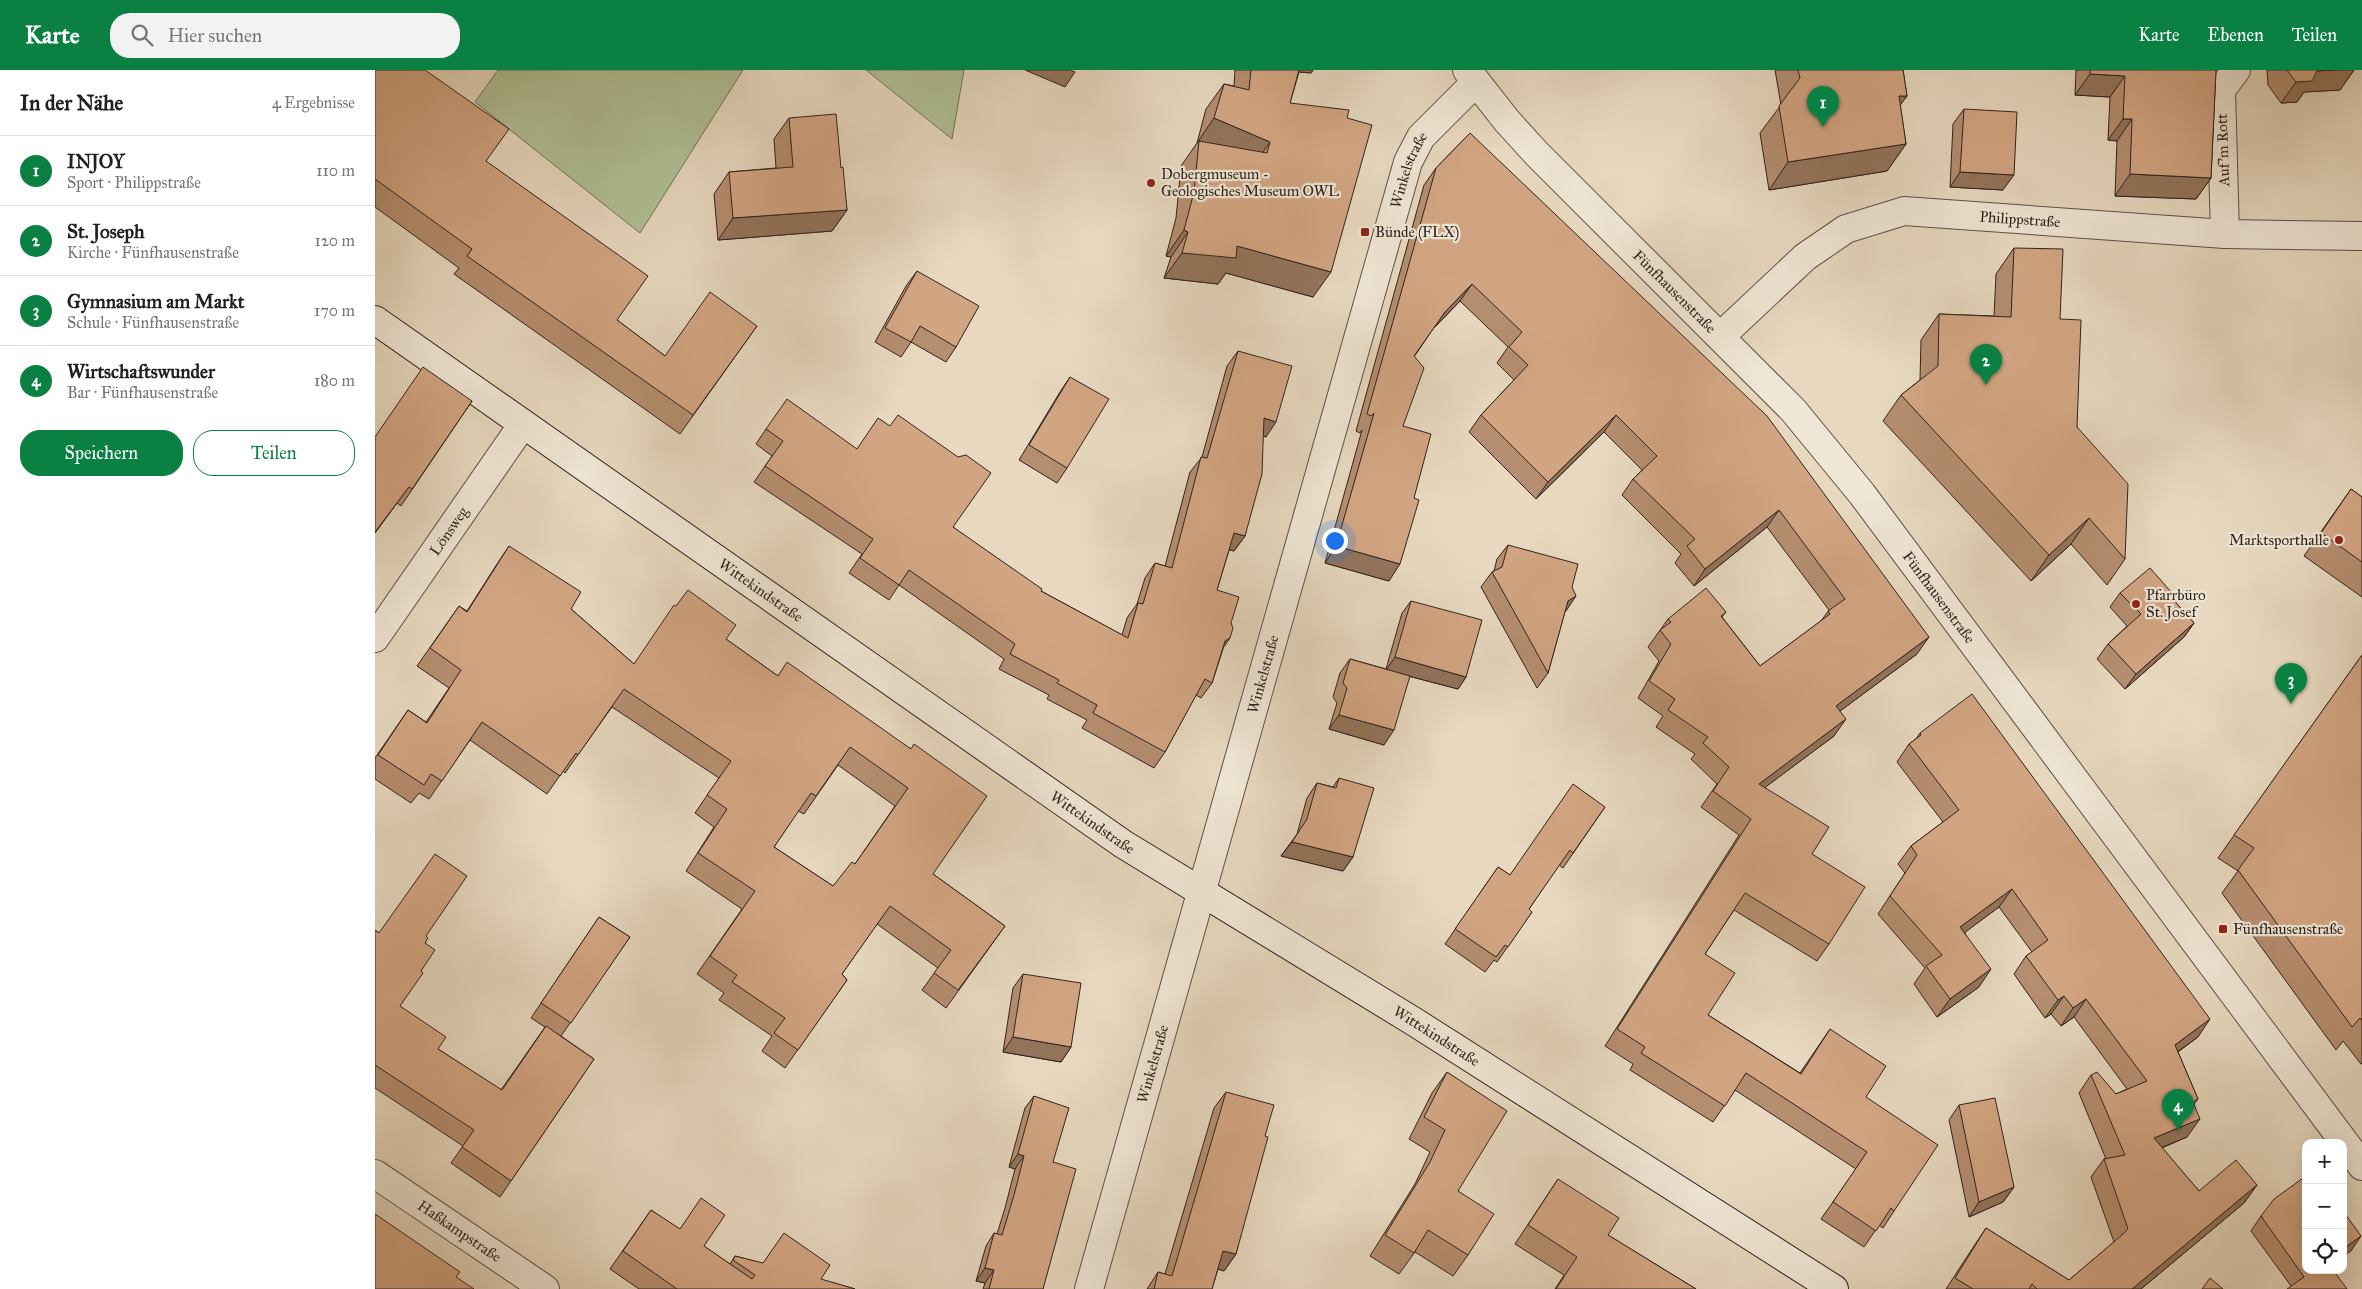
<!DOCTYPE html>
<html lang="de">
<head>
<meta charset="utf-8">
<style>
	body { margin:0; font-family:"IM FELL Great Primer",serif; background:#f2f2f2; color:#202124 }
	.controls { position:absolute; right:15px; bottom:15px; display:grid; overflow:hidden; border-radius:10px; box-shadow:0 5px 20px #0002 }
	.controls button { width:45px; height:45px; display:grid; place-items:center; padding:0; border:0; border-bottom:1px solid #e0e0e0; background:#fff; color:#202124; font:25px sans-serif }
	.you { position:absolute; left:959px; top:470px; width:18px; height:18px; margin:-12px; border:4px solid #fff; border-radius:50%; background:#1a73e8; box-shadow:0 0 0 8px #1a73e833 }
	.badge { display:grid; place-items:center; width:32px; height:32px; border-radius:50%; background:#0b8043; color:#fff; font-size:16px; font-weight:700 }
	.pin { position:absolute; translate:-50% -41px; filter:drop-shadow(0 1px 2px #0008) }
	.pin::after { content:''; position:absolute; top:26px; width:18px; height:15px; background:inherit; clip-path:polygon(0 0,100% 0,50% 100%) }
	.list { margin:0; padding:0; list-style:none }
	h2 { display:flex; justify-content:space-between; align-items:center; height:65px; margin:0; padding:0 20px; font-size:21px }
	h2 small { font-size:16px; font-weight:400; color:#757577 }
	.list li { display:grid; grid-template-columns:32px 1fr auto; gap:15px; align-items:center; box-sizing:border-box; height:70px; padding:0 20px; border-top:1px solid #e0e0e0 }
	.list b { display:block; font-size:19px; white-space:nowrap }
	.list p { margin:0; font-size:16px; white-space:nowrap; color:#757577 }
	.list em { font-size:16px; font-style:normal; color:#757577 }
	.actions { display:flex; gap:10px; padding:15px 20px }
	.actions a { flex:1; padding:11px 0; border:1px solid #0b8043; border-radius:20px; text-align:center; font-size:18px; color:#0b8043 }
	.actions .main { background:#0b8043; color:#fff }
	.icon { flex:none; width:28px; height:28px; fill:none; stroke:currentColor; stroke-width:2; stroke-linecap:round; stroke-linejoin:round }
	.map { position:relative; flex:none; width:1987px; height:1219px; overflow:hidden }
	header { display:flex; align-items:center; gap:30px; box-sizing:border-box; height:70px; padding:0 25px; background:#0b8043; color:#fff }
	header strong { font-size:24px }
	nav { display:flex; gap:28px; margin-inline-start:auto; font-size:18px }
	.search { width:350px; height:45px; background:#f2f2f2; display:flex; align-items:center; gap:12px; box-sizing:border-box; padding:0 18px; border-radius:20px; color:#757577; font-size:19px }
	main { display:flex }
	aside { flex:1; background:#fff }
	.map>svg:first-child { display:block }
	.green { fill:#b0c096; stroke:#70725a }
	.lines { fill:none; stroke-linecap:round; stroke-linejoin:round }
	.street-casing { stroke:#5d5046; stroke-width:30 }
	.secondary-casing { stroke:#2f231e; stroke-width:30 }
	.street { stroke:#efe6d5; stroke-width:28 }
	.secondary { stroke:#efe6d5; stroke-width:28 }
	.wall { fill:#b58e70; stroke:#2f231e; fill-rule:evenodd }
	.shaded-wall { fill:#93745b; stroke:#2f231e }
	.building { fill:#d2a582; stroke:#2f231e; fill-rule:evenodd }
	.poi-dot { fill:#8f2418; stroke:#efe6d5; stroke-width:2 }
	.labels { text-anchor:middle; stroke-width:4.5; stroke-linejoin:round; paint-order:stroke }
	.street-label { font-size:15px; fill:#2f231e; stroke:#efe6d5 }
	.poi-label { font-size:15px; fill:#2f231e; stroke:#efe6d5; text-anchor:start }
</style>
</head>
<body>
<header>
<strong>Karte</strong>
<div class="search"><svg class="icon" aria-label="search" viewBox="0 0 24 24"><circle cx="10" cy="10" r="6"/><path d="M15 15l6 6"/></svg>Hier suchen</div>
<nav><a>Karte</a><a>Ebenen</a><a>Teilen</a></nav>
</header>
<main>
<aside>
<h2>In der Nähe<small>4 Ergebnisse</small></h2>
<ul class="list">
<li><span class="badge">1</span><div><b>INJOY</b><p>Sport · Philippstraße</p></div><em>110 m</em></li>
<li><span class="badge">2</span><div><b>St. Joseph</b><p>Kirche · Fünfhausenstraße</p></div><em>120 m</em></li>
<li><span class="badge">3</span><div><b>Gymnasium am Markt</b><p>Schule · Fünfhausenstraße</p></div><em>170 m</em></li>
<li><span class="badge">4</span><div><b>Wirtschaftswunder</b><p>Bar · Fünfhausenstraße</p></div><em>180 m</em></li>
</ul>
<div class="actions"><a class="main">Speichern</a><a>Teilen</a></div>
</aside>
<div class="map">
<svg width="1987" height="1219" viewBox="0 0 1987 1219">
	<rect width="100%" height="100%" fill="#e7d8bf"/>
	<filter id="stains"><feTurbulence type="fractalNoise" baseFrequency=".004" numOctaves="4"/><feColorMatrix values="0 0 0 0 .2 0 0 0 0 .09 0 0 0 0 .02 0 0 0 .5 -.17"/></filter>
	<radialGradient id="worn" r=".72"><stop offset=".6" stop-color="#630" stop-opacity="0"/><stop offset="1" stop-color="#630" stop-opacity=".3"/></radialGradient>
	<g class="green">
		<path d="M123,0H368L265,163L100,32Z"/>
		<path d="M491,0H589L577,69Z"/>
	</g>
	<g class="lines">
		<g class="street-casing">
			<g id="street">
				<path id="s1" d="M1092,0L1132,51L1162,84L1418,340L1487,424L1987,1096"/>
				<path d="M1850,164L1846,20L1861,0"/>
				<path id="s2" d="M1346,266L1430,187L1471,159L1529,141L1850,164L1987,166"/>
				<path id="s3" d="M0,568L148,354"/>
				<path id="s4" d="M0,1104L170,1219"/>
				<path id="s5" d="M714,1219L1033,92L1046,67L1100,13"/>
			</g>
		</g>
		<g class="secondary-casing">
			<g id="secondary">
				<path id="s6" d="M0,250L748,774L1038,951L1459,1219"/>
			</g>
		</g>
		<use href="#street" class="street"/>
		<use href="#secondary" class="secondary"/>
	</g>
	<g class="wall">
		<path d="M0,0L111,91L242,250L290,286L382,256L305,364L79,204L84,198L0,137Z"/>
		<path d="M860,0H938L936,3L924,2L915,33L938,227L851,203L843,214L789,208L796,187L791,186L801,148L806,96L822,73L831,39L849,14L859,16Z"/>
		<path d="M1400,0H1528L1532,26L1525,35L1531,74L1512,101L1394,120L1385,63L1406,35Z"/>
		<path d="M1701,0H1841L1836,108L1821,129L1740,126L1742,71L1733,70L1735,27L1700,25Z"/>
		<path d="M1892,0H1979L1965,20L1929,22L1922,32L1906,33L1893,15Z"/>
		<path d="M1589,39L1628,120L1575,117L1578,54Z"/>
		<path d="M414,48L466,98L472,140L457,161L343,170L339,124L354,102L401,98L399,69Z"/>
		<path d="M1095,63L1542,584L1465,641L1459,666L1390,717L1437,784L1454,874L1442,891L1359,840L1330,884L1333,945L1425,1003L1455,959L1491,1027L1519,1141L1508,1158L1504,1155L1489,1177L1446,1149L1481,1099L1360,1020L1338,1052L1255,1000L1258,994L1230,976L1364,765L1326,737L1342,714L1316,689L1320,684L1281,657L1288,646L1263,628L1284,591L1273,577L1293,549L1351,542L1347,547L1385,596L1446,551L1454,540L1392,457L1319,516L1300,493L1306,484L1247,425L1258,409L1267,400L1229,362L1161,429L1094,362L1106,345L1139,310L1122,293L1133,277L1085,231L1058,259L1039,287L1028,356L1014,511L950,493L987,360L985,363L981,361L1049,115L1061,98Z"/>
		<path d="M1639,178L1685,249L1702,357L1750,489L1732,515L1696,474L1656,511L1508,351L1526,325L1545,310L1546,270L1564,244L1619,246L1621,204Z"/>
		<path d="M542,201L581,277L571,292L536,272L526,287L500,272L531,216Z"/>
		<path d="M863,281L891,367L888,366L870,466L859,481L854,480L842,520L848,579L837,613L826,628L821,625L790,682L779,698L707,658L712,650L672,629L674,625L624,599L629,589L524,515L514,530L474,503L487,484L379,412L397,386L381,374L391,359L578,457L666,521L747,565L752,548L762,534L770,508L780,493L790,496L815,402L827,387L852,296Z"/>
		<path d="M695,307L692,398L682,413L644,390L685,322Z"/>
		<path d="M97,331L26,436L22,433L0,463Z"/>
		<path d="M1976,419L1987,427V527L1929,486Z"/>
		<path d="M1133,475L1191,541H1190L1173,603L1162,618L1106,517L1117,502L1119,501L1122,489Z"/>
		<path d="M134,476L196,539L259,594L351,569L403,606L536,679L558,804L630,856L571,938L547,920L563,898L502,854L467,904L472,910L410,998L387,981L397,966L344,930L349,923L322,904L367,839L311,801L339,757L320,743L344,708L237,637L190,703L188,701L172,724L95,670L54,729L44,723L36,733L0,709V688L33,640L51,652L74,618L42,596L84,536L92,541L122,494ZM463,695L520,736L480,794L458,816L399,777L423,741L429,744Z"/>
		<path d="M1745,523H1797L1795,526L1819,553L1809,567L1750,619L1722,589L1733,574L1752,556L1735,537Z"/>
		<path d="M1036,531L1091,607L1083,619L1033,606L1009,675L954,659L962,633L958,627L965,603L975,589L1011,599L1027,543Z"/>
		<path d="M1987,585V994H1986L1968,971L1961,980L1847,823L1863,801L1843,788Z"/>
		<path d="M1545,663L1823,967L1803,982L1823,1029L1819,1034L1812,1067L1787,1078L1824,1121L1882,1115L1869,1133L1766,1219H1571L1599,1176L1611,1158L1694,1210L1739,1172L1716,1107L1729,1089H1731L1704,1023L1716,1005L1741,1024L1752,1019L1699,947L1686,956L1676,944L1670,948L1639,904L1651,886L1657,882L1624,837L1590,862L1604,917L1562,947L1539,914L1550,898L1503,844L1530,803L1523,794L1536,776L1568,752L1522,692L1534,674L1541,669Z"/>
		<path d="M964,708L978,787L968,801L906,786L922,764L932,728L942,713L958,717Z"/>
		<path d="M1230,737L1188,798L1184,795L1154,839L1157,842L1122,892L1119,890L1110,902L1070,874L1123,797L1135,805Z"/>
		<path d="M224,847L255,867L186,966L219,989L125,1127L76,1093L88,1076L0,1018V860L4,863L51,866L46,901L25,936L63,979L126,1020L170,957L156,948Z"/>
		<path d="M648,904L696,977L686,992L628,982L638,918Z"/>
		<path d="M1072,1002L1083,1121L1093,1185L1078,1206L1040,1182L1024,1204L995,1186L1040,1114L1055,1082L1034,1069L1057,1023Z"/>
		<path d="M851,1022L890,1066L861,1184L849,1201L843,1199L837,1219H772L783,1202L790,1204L839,1038Z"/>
		<path d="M659,1026L678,1092L668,1219H608L610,1213L601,1211L611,1176L619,1163L622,1164L630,1138L640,1099L634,1097L650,1038Z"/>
		<path d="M1584,1035L1639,1117L1628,1132L1594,1147L1574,1050Z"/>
		<path d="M1183,1109L1233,1165L1321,1219H1180L1189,1205L1140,1174Z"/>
		<path d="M276,1140L355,1194L360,1186L480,1219H264L235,1199Z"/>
		<path d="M1886,1146L1931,1200L1972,1219L1916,1216L1876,1161Z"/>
	</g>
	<g class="shaded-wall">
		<path d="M650,0H695L700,2L690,17Z"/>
		<path d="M914,0H938L936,3L913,1Z"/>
		<path d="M1959,0H1979L1965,20L1929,22L1922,32L1906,33L1921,12L1942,1Z"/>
		<path d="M1715,4L1750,6L1735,27L1700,25Z"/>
		<path d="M1524,26H1532L1512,53Z"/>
		<path d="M839,48L895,72L878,97L824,71L822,73Z"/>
		<path d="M1748,49H1757L1742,71L1733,70Z"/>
		<path d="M1531,74L1512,101L1394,120L1413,92Z"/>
		<path d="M1585,102L1639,105L1628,120L1575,117Z"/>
		<path d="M1755,104L1836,108L1821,129L1740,126Z"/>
		<path d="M472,140L457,161L343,170L358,148Z"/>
		<path d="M809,160L813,162L796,187L791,186Z"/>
		<path d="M862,176L956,202L938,227L851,203L843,214L789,208L807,183Z"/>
		<path d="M1097,214L1085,231L1058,259L1070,242Z"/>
		<path d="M1241,345L1229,362L1161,429L1173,412Z"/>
		<path d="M889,348L901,352L891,367L878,363Z"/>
		<path d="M1404,440L1392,457L1319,516L1330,499Z"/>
		<path d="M1714,448L1696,474L1656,511L1674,485Z"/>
		<path d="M859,463L870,466L859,481L848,478Z"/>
		<path d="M961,476L1025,494L1014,511L950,493Z"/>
		<path d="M1201,526L1191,541L1183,546L1193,531Z"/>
		<path d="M1819,553L1809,567L1750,619L1761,604Z"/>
		<path d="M1554,567L1542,584L1449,653L1461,636Z"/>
		<path d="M855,568L844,584L850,571Z"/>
		<path d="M1020,587L1091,607L1083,619L1011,600Z"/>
		<path d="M964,645L1019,660L1009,675L954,659Z"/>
		<path d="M1471,649L1459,666L1372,731L1384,714Z"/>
		<path d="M917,772L978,787L968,801L906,786Z"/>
		<path d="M1637,819L1624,837L1573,875L1585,857Z"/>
		<path d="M1616,899L1604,917L1562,947L1575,929Z"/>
		<path d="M1689,926L1676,944L1670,948L1683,930Z"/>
		<path d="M1711,929L1699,947L1686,956L1698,938Z"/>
		<path d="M1835,949L1823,967L1787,993L1800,975Z"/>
		<path d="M638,967L696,977L686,992L628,982Z"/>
		<path d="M1825,1049L1812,1067L1766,1086L1779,1068Z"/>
		<path d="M643,1084L649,1086L640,1099L634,1097Z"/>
		<path d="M1882,1115L1869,1133L1766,1219H1757Z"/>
		<path d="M1639,1117L1628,1132L1594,1147L1604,1132Z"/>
		<path d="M1986,1166L1976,1181L1968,1186V1179Z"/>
		<path d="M848,1181L861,1184L849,1201L836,1197Z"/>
		<path d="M610,1198L619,1200L610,1213L601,1211Z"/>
	</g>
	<g class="building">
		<path d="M0,0H50L134,59L111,91L273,206L242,250L290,286L335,222L382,256L318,345L92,186L97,179L0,109Z"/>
		<path d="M876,0H924L915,33L974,40L972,48L997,55L956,202L862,176L861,188L807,183L813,162L809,160L819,122L824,71L892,83L895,72L839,48L849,14L874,20Z"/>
		<path d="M1423,0H1528L1532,26H1524L1531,74L1413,92L1404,36L1425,8Z"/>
		<path d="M1715,0H1841L1836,108L1755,104L1757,49H1748L1750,6L1715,4Z"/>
		<path d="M1912,0H1959L1942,1L1937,11L1921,12Z"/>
		<path d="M1589,39L1642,42L1639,105L1585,102Z"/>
		<path d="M461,44L466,98L468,97L472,140L358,148L354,102L418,97L414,48Z"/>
		<path d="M1095,63L1392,346L1554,567L1461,636L1471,649L1384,714L1454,757L1437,784L1490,817L1454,874L1370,823L1330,884L1360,903L1333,945L1426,1004L1455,959L1511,996L1491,1027L1563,1075L1519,1141L1516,1138L1501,1161L1458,1132L1492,1082L1371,1003L1350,1036L1266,983L1270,977L1242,959L1376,749L1338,721L1354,697L1328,673L1333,667L1293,640L1300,629L1274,611L1296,574L1285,560L1296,552L1293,549L1331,518L1351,542L1346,546L1385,596L1455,544L1453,541L1470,529L1404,440L1330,499L1312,476L1320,469L1258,409L1282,386L1241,345L1173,412L1106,345L1153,295L1134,277L1147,262L1097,214L1070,242L1039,286L1049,298L1028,356L1056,364L1039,428L1044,430L1025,494L961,476L999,343L996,346L992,344L1061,98Z"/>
		<path d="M1639,178L1688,179L1685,249L1706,250L1702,357L1753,414L1750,489L1714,448L1674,485L1526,325L1563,296L1564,244L1636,247Z"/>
		<path d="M542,201L604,236L581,277L545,256L536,272L510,258Z"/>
		<path d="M863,281L917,296L901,352L889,348L887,404L870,466L859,463L842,520L864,527L856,553L858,558L855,568L850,571L837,613L830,609L790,682L718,643L722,635L682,613L684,610L635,584L640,574L534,500L524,515L485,488L498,469L390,396L408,371L391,359L412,329L482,379L503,348L515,356L523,345L583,387L591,385L616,403L578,457L667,519L666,521L753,568L763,533L768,534L780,493L797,498L826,387L832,388Z"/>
		<path d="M48,297L97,331L37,419L34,417L0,462V367Z"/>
		<path d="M695,307L734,329L692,398L654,375Z"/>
		<path d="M1976,419L1987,427V492L1946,463Z"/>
		<path d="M1133,475L1203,494L1197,517L1201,526L1193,531L1173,603L1117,502L1127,497Z"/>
		<path d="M134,476L206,522L196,539L259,594L299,535L301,536L313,520L361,555L351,569L403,606L412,592L536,679L539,674L612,726L558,804L630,856L583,920L559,903L576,880L515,836L467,904L472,910L423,980L399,963L410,948L357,912L362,905L335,886L380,821L323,783L352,739L332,725L356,691L249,619L203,685L201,683L185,706L107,652L67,711L56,704L49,715L3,685L33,640L52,653L86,600L55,578L84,536L92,542ZM475,677L533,718L480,794L477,792L458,816L399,777L436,723L441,726Z"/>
		<path d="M1775,498L1797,523L1794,525L1819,553L1761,604L1733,574L1766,544L1745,523Z"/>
		<path d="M1036,531L1107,550L1091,607L1020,587Z"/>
		<path d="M1987,585V951L1985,948L1977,957L1863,800L1879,778L1859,765Z"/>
		<path d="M975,589L1035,606L1019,660L964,645L972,618L968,613Z"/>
		<path d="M1597,624L1835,949L1800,975L1823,1029L1818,1032L1825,1049L1779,1068L1824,1121L1861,1090L1882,1115L1757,1219H1662L1657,1214L1654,1219H1598L1580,1208L1611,1158L1694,1210L1747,1165L1753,1159L1729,1089L1750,1085L1716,1005L1722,1002L1741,1024L1772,1011L1711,929L1698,938L1689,926L1683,930L1651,886L1673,870L1637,819L1585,857L1616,899L1575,929L1551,896L1567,885L1515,826L1542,785L1536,776L1584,740L1534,674L1546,665L1545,663Z"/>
		<path d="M964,708L999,718L978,787L917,772L932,749L942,713L961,718Z"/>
		<path d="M1198,714L1230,737L1198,783L1195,780L1154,839L1157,842L1133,877L1130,875L1121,887L1080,859L1123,797L1135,805Z"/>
		<path d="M60,784L92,806L51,866L53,868L50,873L60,880L46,901L48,903L25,936L71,967L63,979L127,1020L171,956L219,989L136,1111L87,1077L99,1060L0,995V860L4,863Z"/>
		<path d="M224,847L255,867L196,953L166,933Z"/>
		<path d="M648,904L706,913L696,977L638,967Z"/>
		<path d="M1072,1002L1132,1041L1083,1121L1119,1144L1093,1185L1053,1160L1039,1183L1010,1165L1055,1092L1070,1060L1049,1047Z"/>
		<path d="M851,1022L899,1035L890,1066L893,1067L861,1184L848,1181L837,1219H779L783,1202L797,1206Z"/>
		<path d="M659,1026L694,1038L678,1092L701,1099L668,1219H614L619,1200L610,1198L619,1163L627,1165L639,1125L649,1086L643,1084Z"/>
		<path d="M1620,1028L1639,1117L1604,1132L1584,1035Z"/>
		<path d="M1931,1106V1200H1958L1972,1219H1912L1929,1207L1886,1146L1899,1129Z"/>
		<path d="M1183,1109L1244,1148L1233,1165L1321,1219H1181L1202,1187L1153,1155Z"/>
		<path d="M326,1128L350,1145L329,1176L377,1209L380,1205L358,1190L360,1186L388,1193L409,1163L455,1195L446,1209L480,1219H302L248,1181L276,1140L305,1159Z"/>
		<path d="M1968,1141L1986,1166L1968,1179Z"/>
		<path d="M0,1144L85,1202L81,1207L99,1219H0Z"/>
		<path d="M1835,1208L1848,1219H1827Z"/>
	</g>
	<g class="poi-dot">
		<circle cx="776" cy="113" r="5"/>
		<rect x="985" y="157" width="10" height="10" rx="2.5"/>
		<circle cx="1964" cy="470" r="5"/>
		<circle cx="1761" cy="534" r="5"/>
		<rect x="1843" y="854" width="10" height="10" rx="2.5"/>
	</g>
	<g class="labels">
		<g class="street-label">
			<text transform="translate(1848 80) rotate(-92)" y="5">Auf'm Rott</text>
			<text dy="5" stroke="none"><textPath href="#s5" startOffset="1164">Winkelstraße</textPath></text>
			<text dy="5" stroke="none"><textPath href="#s2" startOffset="342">Philippstraße</textPath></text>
			<text dy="5" stroke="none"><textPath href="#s1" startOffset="304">Fünfhausenstraße</textPath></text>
			<text dy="5" stroke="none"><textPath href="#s3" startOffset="130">Lönsweg</textPath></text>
			<text dy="5" stroke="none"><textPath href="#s6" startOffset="471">Wittekindstraße</textPath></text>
			<text dy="5" stroke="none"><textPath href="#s1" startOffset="709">Fünfhausenstraße</textPath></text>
			<text dy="5" stroke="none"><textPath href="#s5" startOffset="639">Winkelstraße</textPath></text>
			<text dy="5" stroke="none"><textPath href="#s6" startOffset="876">Wittekindstraße</textPath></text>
			<text dy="5" stroke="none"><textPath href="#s6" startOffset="1281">Wittekindstraße</textPath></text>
			<text dy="5" stroke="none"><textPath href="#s5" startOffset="234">Winkelstraße</textPath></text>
			<text dy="5" stroke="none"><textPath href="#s4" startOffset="102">Haßkampstraße</textPath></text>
		</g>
		<g class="poi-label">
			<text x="786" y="109">Dobergmuseum -<tspan x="786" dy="17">Geologisches Museum OWL</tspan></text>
			<text x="1000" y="167">Bünde (FLX)</text>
			<text x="1954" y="475" text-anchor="end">Marktsporthalle</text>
			<text x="1771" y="530">Pfarrbüro<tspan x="1771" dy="17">St. Josef</tspan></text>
			<text x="1858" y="864">Fünfhausenstraße</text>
		</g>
	</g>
	<rect width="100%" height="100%" filter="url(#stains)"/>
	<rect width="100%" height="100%" fill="url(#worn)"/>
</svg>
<div class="controls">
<button>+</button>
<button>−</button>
<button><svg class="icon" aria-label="locate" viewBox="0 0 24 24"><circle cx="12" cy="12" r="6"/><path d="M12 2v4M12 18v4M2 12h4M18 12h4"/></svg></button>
</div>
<div class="you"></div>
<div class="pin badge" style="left:1448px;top:57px">1</div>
<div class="pin badge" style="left:1611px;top:315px">2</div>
<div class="pin badge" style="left:1916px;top:634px">3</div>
<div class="pin badge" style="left:1803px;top:1060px">4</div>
</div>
</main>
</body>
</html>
